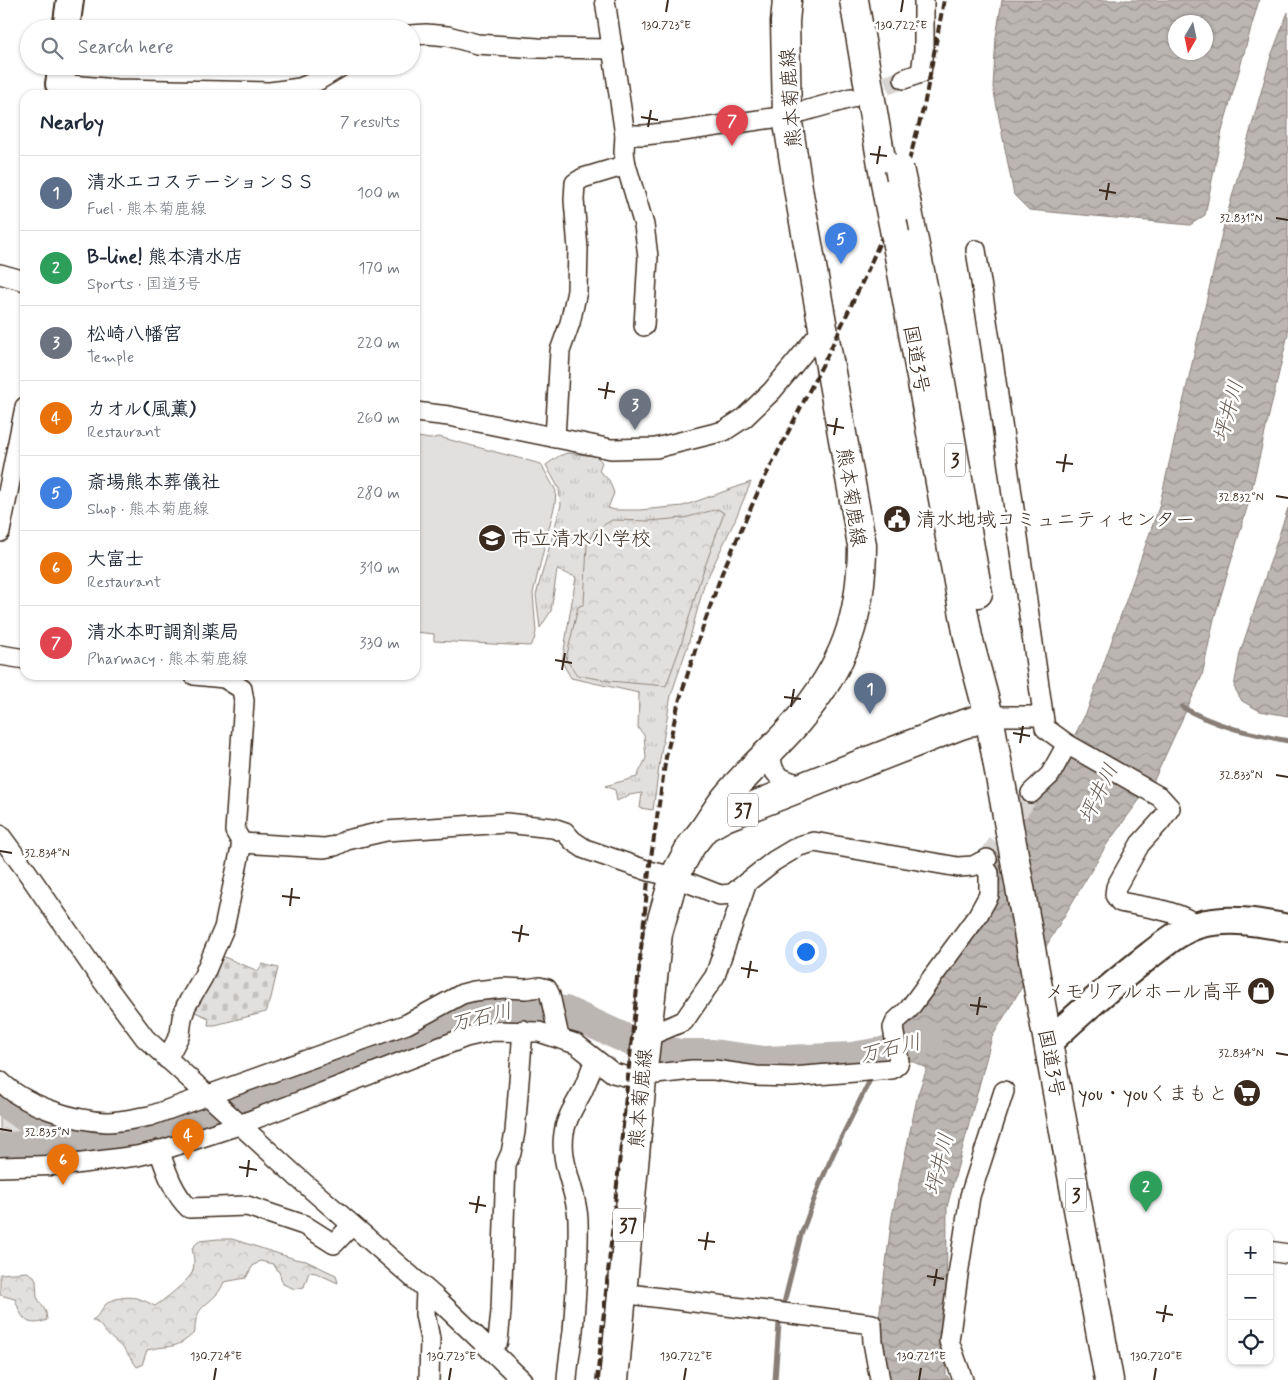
<!DOCTYPE html>
<html lang="en">
<head>
<meta charset="utf-8">
<style>
	body { margin:0; font-family:Mynerve,"Klee One",sans-serif; background:#f6f6f7; color:#1f2937 }
	.controls { position:absolute; right:15px; bottom:15px; display:grid; overflow:hidden; border-radius:10px; box-shadow:0 1px 4px #0004 }
	.controls button { width:45px; height:45px; display:grid; place-items:center; padding:0; border:0; border-bottom:1px solid #e0e1e3; background:#fff; color:#1f2937; font:25px sans-serif }
	.compass { position:absolute; left:1168px; top:15px; width:45px; height:45px; border-radius:50%; background:#fff; box-shadow:0 1px 4px #0004; rotate:189deg }
	.you { position:absolute; left:805px; top:951px; width:18px; height:18px; margin:-12px; border:4px solid #fff; border-radius:50%; background:#1a73e8; box-shadow:0 0 0 8px #1a73e833 }
	.badge { display:grid; place-items:center; width:32px; height:32px; border-radius:50%; background:#ea580c; color:#fff; font-size:16px; font-weight:700 }
	.pin { position:absolute; translate:-50% -41px; filter:drop-shadow(0 1px 2px #0008) }
	.pin::after { content:''; position:absolute; top:26px; width:18px; height:15px; background:inherit; clip-path:polygon(0 0,100% 0,50% 100%) }
	.list { margin:0; padding:0; list-style:none }
	h2 { display:flex; justify-content:space-between; align-items:center; height:65px; margin:0; padding:0 20px; font-size:21px }
	h2 small { font-size:16px; font-weight:400; color:#747a83 }
	.list li { display:grid; grid-template-columns:32px 1fr auto; gap:15px; align-items:center; box-sizing:border-box; height:75px; padding:0 20px; border-top:1px solid #e0e1e3 }
	.list b { display:block; font-size:19px; white-space:nowrap }
	.list p { margin:0; font-size:16px; white-space:nowrap; color:#747a83 }
	.list em { font-size:16px; font-style:normal; color:#747a83 }
	.icon { flex:none; width:28px; height:28px; fill:none; stroke:currentColor; stroke-width:2; stroke-linecap:round; stroke-linejoin:round }
	.map { position:relative; flex:none; width:1288px; height:1380px; overflow:hidden }
	.search { position:absolute; background:#fff; box-shadow:0 1px 4px #0004; left:20px; top:20px; width:400px; height:55px; display:flex; align-items:center; gap:12px; box-sizing:border-box; padding:0 18px; border-radius:28px; color:#747a83; font-size:19px }
	.panel { position:absolute; background:#fff; box-shadow:0 1px 4px #0004; left:20px; top:90px; width:400px; height:590px; border-radius:15px }
	.map>svg:first-child { display:block }
	.grass { fill:url(#grass-tufts); stroke:#8e857e }
	.forest { fill:url(#forest-crowns); stroke:#8e857e }
	.cemetery { fill:url(#cemetery-stones); stroke:#8e857e }
	.pitch { fill:#e2e0de; stroke:#8e857e }
	.water { fill:url(#water-waves); stroke:#887e77; fill-rule:evenodd }
	.lines { fill:none; stroke-linecap:round; stroke-linejoin:round }
	.stream { stroke:#887e77; stroke-width:5 }
	.river { stroke:#bcb6b3; stroke-width:30 }
	.street-tunnel { stroke:#d8d4d2; stroke-width:19; stroke-dasharray:19 9; stroke-linecap:butt }
	.street-casing { stroke:#3b2a1e; stroke-width:22 }
	.secondary-casing { stroke:#3b2a1e; stroke-width:30 }
	.primary-casing { stroke:#3b2a1e; stroke-width:31 }
	.highway-casing { stroke:#3b2a1e; stroke-width:31 }
	.street { stroke:#fff; stroke-width:19 }
	.secondary { stroke:#fff; stroke-width:26 }
	.primary { stroke:#fff; stroke-width:28 }
	.highway { stroke:#fff; stroke-width:28 }
	.rail { stroke:#3b2a1e; stroke-width:4; stroke-dasharray:8 4; stroke-linecap:butt }
	.highway-bridge-casing { stroke:#3b2a1e; stroke-width:31; stroke-linecap:butt }
	.highway-bridge { stroke:#fff; stroke-width:28 }
	.ticks { fill:none; stroke:#3b2a1e; stroke-width:2 }
	.labels { text-anchor:middle; stroke-width:5; stroke-linejoin:round; paint-order:stroke }
	.shield { fill:#fff; stroke:#766a62; stroke-width:1 }
	.shield-label { font-size:19px; font-weight:bold; fill:#3b2a1e }
	.street-label { font-size:20px; fill:#3b2a1e; stroke:#fff }
	.poi-label { font-size:20px; fill:#3b2a1e; stroke:#fff; text-anchor:start }
	.water-label { font-size:21px; font-style:italic; fill:#685b52; stroke:#fff }
	.ticks-label { font-size:12px; text-anchor:middle; fill:#3b2a1e; stroke:#fff; stroke-width:5; stroke-linejoin:round; paint-order:stroke }
</style>
</head>
<body>
<div class="map">
<svg width="1288" height="1380" viewBox="0 0 1288 1380">
	<defs>
		<pattern id="grass-tufts" width="24" height="20" patternUnits="userSpaceOnUse" patternTransform="scale(1.25)"><rect width="24" height="20" fill="#e2e0de"/><path d="M3 7l-1-3M5 7V3M7 7l1-3M15 17l-1-3M17 17v-4M19 17l1-3" fill="none" stroke="#c3c0be"/></pattern>
		<pattern id="forest-crowns" width="20" height="18" patternUnits="userSpaceOnUse" patternTransform="scale(1.25)"><rect width="20" height="18" fill="#e2e0de"/><path d="M2 6a3 3 0 1 1 6 0M12 15a3 3 0 1 1 6 0" fill="none" stroke="#c3c0be"/></pattern>
		<pattern id="cemetery-stones" width="16" height="16" patternUnits="userSpaceOnUse" patternTransform="scale(1.25)"><rect width="16" height="16" fill="#e2e0de"/><path d="M2 7V4a2 2 0 0 1 4 0v3zM10 15v-3a2 2 0 0 1 4 0v3z" fill="#c3c0be"/></pattern>
		<pattern id="water-waves" width="16" height="10" patternUnits="userSpaceOnUse" patternTransform="scale(1.25)"><rect width="16" height="10" fill="#bcb6b3"/><path d="M0 5q4-4 8 0t8 0" fill="none" stroke="#9a9491"/></pattern>
	</defs>
	<rect width="100%" height="100%" fill="#fff"/>
	<filter id="ink" filterUnits="userSpaceOnUse"><feTurbulence type="fractalNoise" baseFrequency=".02" numOctaves="2"/><feDisplacementMap in="SourceGraphic" scale="10" xChannelSelector="R" yChannelSelector="G"/><feConvolveMatrix kernelMatrix="1 2 1 2 8 2 1 2 1" color-interpolation-filters="sRGB"/></filter>
	<g filter="url(#ink)">
		<path class="grass" d="M567,453L596,456L602,462L599,471L609,480L614,493L608,508L615,510H640L683,506L751,482L735,520L704,585L688,645L671,695L661,753L653,810L640,808L642,793L629,795L617,801L615,790L605,786L637,777L646,758L644,735L638,728L639,693L571,678L562,662L576,577L557,570L551,611L540,628L536,595L561,505L559,489L546,465L559,456Z"/>
		<g class="forest">
			<path d="M718,509L724,513L699,583L682,642L666,686L609,681L577,675L566,659L578,607L584,604L587,545L594,531L612,520L649,521L684,518Z"/>
			<path d="M0,1109L21,1124L44,1135V1138L0,1141Z"/>
			<path d="M218,1239H232L295,1259L306,1261L336,1275L338,1283L316,1273L309,1272L304,1287L295,1289L283,1284L279,1272L273,1264L260,1261L252,1267L246,1278L224,1282C214,1307 194,1301 195,1332C175,1351 172,1344 147,1350L142,1365L137,1367L124,1349L108,1335L99,1324L92,1320C99,1316 100,1311 105,1305C112,1298 127,1296 136,1298C142,1299 149,1303 155,1306C164,1300 187,1282 192,1273C195,1265 194,1257 192,1248L199,1241Z"/>
			<path d="M27,1272L34,1276L36,1281L37,1297L46,1312L47,1320C25,1329 21,1316 15,1299L0,1295V1274Z"/>
		</g>
		<path class="cemetery" d="M217,954L258,971L262,964L278,968L270,1002L266,1012L215,1025H208L209,1018L190,1010Z"/>
		<path class="pitch" d="M418,437L430,439L439,437L541,464L556,491L555,504L533,593L536,632L534,640L530,646L434,641V634L415,632V459Z"/>
		<g class="water">
			<path d="M1002,0H1259L1222,131L1205,215L1190,225L1029,210L1014,195L993,87L996,37ZM1176,22H1206V52H1176Z"/>
			<path d="M1288,12V334L1249,501L1214,619L1202,676L1154,780L1107,844L992,1037L947,1207L946,1374L950,1380H886L878,1326L892,1216L918,1094L927,1068L902,1057V1025L996,896V864L1026,814L1050,784L1087,711L1159,507L1222,233L1271,56Z"/>
			<path d="M1288,508V716L1260,711L1242,701L1234,687L1240,653Z"/>
		</g>
		<g class="lines">
			<g class="stream">
				<path d="M1182,707C1217,727 1249,733 1288,741"/>
				<path d="M877,1066L881,1060L882,1052"/>
				<path d="M775,1380L779,1323L801,1235L819,1186L835,1150L872,1076"/>
			</g>
			<g class="river">
				<path d="M0,1098C21,1118 47,1129 74,1139"/>
				<path d="M0,1148L129,1135L166,1129L314,1074L418,1033L485,1013L520,1007L565,1011L642,1046L680,1054H713L765,1061L851,1057L882,1052L928,1039"/>
			</g>
			<g class="street-tunnel">
				<path d="M860,95L904,79"/>
				<path d="M987,859L1031,793"/>
			</g>
			<g class="street-casing">
				<g id="street">
					<path d="M605,0L625,135H644L683,131L787,116L851,98"/>
					<path d="M411,35L426,34L448,36L477,44L538,48L613,49"/>
					<path d="M904,79L921,73L924,50V0"/>
					<path d="M57,95L59,84L116,89L270,92L300,88L317,81L342,66"/>
					<path d="M625,135L624,152L626,165L644,225L648,257L644,326"/>
					<path d="M976,250L992,353L1045,728L1067,744L1160,797L1170,808L1160,822L1140,844L1116,887L1115,895L1120,902C1143,907 1179,910 1196,925"/>
					<path d="M0,274L25,281"/>
					<path d="M415,412L449,416L611,449L656,448L724,431L744,418L772,391L824,328"/>
					<path d="M555,438L560,351L570,323L577,291L578,249L574,200L575,183L583,178L626,165"/>
					<path d="M0,532L25,407"/>
					<path d="M0,655L25,659"/>
					<path d="M989,716H1043"/>
					<path d="M772,749C769,777 780,779 804,786"/>
					<path d="M1031,793L1050,775L1067,744"/>
					<path d="M0,835L25,869L96,972L145,1038L296,1176L435,1297L522,1380"/>
					<path d="M242,843L324,848L335,846L347,840L386,831L506,823L553,828L565,832L573,841L585,849L649,871L674,877L720,895L732,894L774,861L799,846L814,842L958,867L973,866L987,859"/>
					<path d="M646,1037L684,1021L715,976L747,882"/>
					<path d="M167,1059L180,1034L182,1018L186,1006L203,977L224,928L242,843L235,831L244,701L242,689L224,678L194,675"/>
					<path d="M0,1081C24,1105 74,1121 107,1122C121,1122 136,1118 150,1116L407,1024L462,994L474,991L504,988L526,989L539,987L547,989L550,995L559,1037"/>
					<path d="M159,1150C166,1170 173,1193 189,1208L247,1206L304,1225L334,1244L352,1225"/>
					<path d="M0,1167L67,1165L137,1156L162,1150L239,1125L466,1037L492,1031L539,1032L576,1044L613,1073L629,1077L692,1070H714L756,1076L792,1077L892,1069L898,1064L899,1061L893,1028L896,1021L909,1009L978,915L989,895V873L981,862"/>
					<path d="M1269,1251L1288,1254"/>
					<path d="M426,1290L425,1314L430,1339L429,1380"/>
					<path d="M621,1293L872,1324L873,1342L880,1380"/>
					<path d="M491,1351L498,1341L501,1311L506,1164L511,1153L515,1132L523,1030"/>
					<path d="M567,1380C568,1363 571,1347 573,1331C576,1294 579,1256 578,1220C577,1190 559,1164 564,1133C566,1118 575,1105 582,1092C587,1081 591,1070 595,1059"/>
					<path d="M963,1380L949,1341L958,1275L970,1196L1004,1091"/>
				</g>
			</g>
			<g class="secondary-casing">
				<g id="secondary">
					<path d="M66,29L70,0"/>
					<path d="M59,84L62,66"/>
					<path d="M1049,1042C1081,1012 1115,982 1150,955C1164,944 1181,930 1198,925C1229,917 1258,922 1288,928"/>
				</g>
			</g>
			<g class="primary-casing">
				<g id="primary">
					<path d="M705,828C711,819 717,809 724,800C746,772 774,749 797,722C844,666 862,618 862,545L799,194L787,116L785,22L787,0"/>
					<path d="M614,1380L643,1069L658,933L674,877L691,846L705,828L725,817L958,726L989,716"/>
				</g>
			</g>
			<g class="highway-casing">
				<g id="highway">
					<path d="M854,0L887,194"/>
					<path d="M907,206L931,326L978,593"/>
					<path d="M895,234L968,637L989,716L1109,1380"/>
				</g>
			</g>
			<use href="#street" class="street"/>
			<use href="#secondary" class="secondary"/>
			<use href="#primary" class="primary"/>
			<use href="#highway" class="highway"/>
			<path class="rail" d="M597,1380L649,871L666,757L678,705L698,641L722,573L761,485L828,354L867,272L899,197L924,106L944,0"/>
			<g class="highway-bridge-casing">
				<g id="highway-bridge">
					<path d="M899,168L907,206"/>
					<path d="M887,194L895,234"/>
				</g>
			</g>
			<use href="#highway-bridge" class="highway-bridge"/>
		</g>
	</g>
	<path class="ticks" d="M666,12L668,0M901,12L903,0M641,117L658,120M648,127L651,110M870,154L887,156M877,164L880,146M1099,190L1116,193M1106,200L1109,183M1276,218L1288,220M598,389L615,392M605,399L608,382M827,425L844,428M834,435L837,418M1056,462L1073,464M1063,472L1066,454M1276,496L1288,498M555,660L572,663M562,670L565,653M784,697L801,699M791,707L794,689M1013,733L1030,736M1020,743L1023,726M1276,775L1288,777M0,851L12,853M282,896L300,898M290,906L292,888M512,932L529,935M519,942L522,925M741,968L758,971M748,978L751,961M970,1005L987,1007M977,1015L980,997M1276,1053L1288,1055M0,1129L12,1131M239,1167L257,1170M247,1177L249,1160M469,1203L486,1206M476,1213L479,1196M698,1240L715,1242M705,1250L708,1232M927,1276L944,1279M934,1286L937,1269M1156,1312L1173,1315M1163,1322L1166,1305M214,1380L216,1368M449,1380L451,1368M684,1380L686,1368M919,1380L921,1368M1154,1380L1156,1368"/>
	<defs>
		<g id="civic-disc" transform="scale(1.4375)"><circle r="9.5" fill="#3b2a1e" stroke="#fff"/><path d="M-.6-6.5H3V-4.5H.6V-3L4-1V1h2V6H-6V1h2V-1L-.6-3ZM-1.2 2.5V6h2.4V2.5Z" fill="#fff"/></g>
		<g id="school-disc" transform="scale(1.4375)"><circle r="9.5" fill="#3b2a1e" stroke="#fff"/><path d="M0-5L7-2L0 1L-7-2ZM-4 1L0 2.5L4 1V4Q0 6-4 4Z" fill="#fff"/></g>
		<g id="shop-disc" transform="scale(1.4375)"><circle r="9.5" fill="#3b2a1e" stroke="#fff"/><path d="M-5-2.5h2.3a2.7 3.5 0 0 1 5.4 0H5L5.5 6h-11ZM-1.5-2.5h3a1.5 2.3 0 0 0-3 0Z" fill="#fff"/></g>
		<g id="supermarket-disc" transform="scale(1.4375)"><circle r="9.5" fill="#3b2a1e" stroke="#fff"/><path d="M-6-5.5h2.5l.6 2H6L4.5 2H-2.5L-4.4-4H-6ZM-1.5 3.2a1.3 1.3 0 1 0 .1 0ZM3 3.2a1.3 1.3 0 1 0 .1 0Z" fill="#fff"/></g>
	</defs>
	<g fill-rule="evenodd">
		<use href="#civic-disc" x="897" y="519"/>
		<use href="#school-disc" x="492" y="538"/>
		<use href="#shop-disc" x="1261" y="991"/>
		<use href="#supermarket-disc" x="1247" y="1093"/>
	</g>
	<g class="labels">
		<g class="shield">
			<rect x="945" y="443.5" width="20" height="33" rx="4"/>
			<rect x="728" y="793.5" width="30" height="33" rx="4"/>
			<rect x="1066" y="1178.5" width="20" height="33" rx="4"/>
			<rect x="613" y="1208.5" width="30" height="33" rx="4"/>
		</g>
		<g class="shield-label">
			<text x="955" y="467">3</text>
			<text x="743" y="817">37</text>
			<text x="1076" y="1202">3</text>
			<text x="628" y="1232">37</text>
		</g>
		<g class="street-label">
			<text transform="translate(790 98) rotate(-94)" y="7">熊本菊鹿線</text>
			<text transform="translate(917 359) rotate(80)" y="7">国道3号</text>
			<text transform="translate(852 497) rotate(81)" y="7">熊本菊鹿線</text>
			<text transform="translate(1052 1063) rotate(79)" y="7">国道3号</text>
			<text transform="translate(640 1098) rotate(-85)" y="7">熊本菊鹿線</text>
		</g>
		<g class="poi-label">
			<text x="916" y="526">清水地域コミュニティセンター</text>
			<text x="511" y="545">市立清水小学校</text>
			<text x="1242" y="998" text-anchor="end">メモリアルホール高平</text>
			<text x="1228" y="1100" text-anchor="end">you・youくまもと</text>
		</g>
		<g class="water-label">
			<text transform="translate(1228 411) rotate(-74)" y="7">坪井川</text>
			<text transform="translate(1098 793) rotate(-64)" y="7">坪井川</text>
			<text transform="translate(481 1017) rotate(-13)" y="7">万石川</text>
			<text transform="translate(890 1048) rotate(-13)" y="7">万石川</text>
			<text transform="translate(939 1164) rotate(-76)" y="7">坪井川</text>
		</g>
	</g>
	<g class="ticks-label">
		<text x="666" y="29">130.723°E</text>
		<text x="901" y="29">130.722°E</text>
		<text x="1241" y="222">32.831°N</text>
		<text x="1241" y="501">32.832°N</text>
		<text x="1241" y="779">32.833°N</text>
		<text x="47" y="857">32.834°N</text>
		<text x="1241" y="1057">32.834°N</text>
		<text x="47" y="1136">32.835°N</text>
		<text x="216" y="1360">130.724°E</text>
		<text x="451" y="1360">130.723°E</text>
		<text x="686" y="1360">130.722°E</text>
		<text x="921" y="1360">130.721°E</text>
		<text x="1156" y="1360">130.720°E</text>
	</g>
</svg>
<div class="controls">
<button>+</button>
<button>−</button>
<button><svg class="icon" aria-label="locate" viewBox="0 0 24 24"><circle cx="12" cy="12" r="6"/><path d="M12 2v4M12 18v4M2 12h4M18 12h4"/></svg></button>
</div>
<svg class="compass" viewBox="-18 -18 36 36"><path d="M0-13l5 13h-10z" fill="#e53935"/><path d="M0 13l5-13h-10z" fill="#747a83"/></svg>
<div class="you"></div>
<div class="pin badge" style="left:870px;top:714px;background:#5c6f8a">1</div>
<div class="pin badge" style="left:1146px;top:1212px;background:#2e9e5b">2</div>
<div class="pin badge" style="left:635px;top:430px;background:#6b7280">3</div>
<div class="pin badge" style="left:188px;top:1160px;background:#e8710a">4</div>
<div class="pin badge" style="left:841px;top:264px;background:#3f7fe0">5</div>
<div class="pin badge" style="left:63px;top:1185px;background:#e8710a">6</div>
<div class="pin badge" style="left:732px;top:146px;background:#e0444e">7</div>
<div class="search"><svg class="icon" aria-label="search" viewBox="0 0 24 24"><circle cx="10" cy="10" r="6"/><path d="M15 15l6 6"/></svg>Search here</div>
<section class="panel">
<h2>Nearby<small>7 results</small></h2>
<ul class="list">
<li><span class="badge" style="background:#5c6f8a">1</span><div><b>清水エコステーションＳＳ</b><p>Fuel · 熊本菊鹿線</p></div><em>100 m</em></li>
<li><span class="badge" style="background:#2e9e5b">2</span><div><b>B-line! 熊本清水店</b><p>Sports · 国道3号</p></div><em>170 m</em></li>
<li><span class="badge" style="background:#6b7280">3</span><div><b>松崎八幡宮</b><p>Temple</p></div><em>220 m</em></li>
<li><span class="badge" style="background:#e8710a">4</span><div><b>カオル(風薫)</b><p>Restaurant</p></div><em>260 m</em></li>
<li><span class="badge" style="background:#3f7fe0">5</span><div><b>斎場熊本葬儀社</b><p>Shop · 熊本菊鹿線</p></div><em>280 m</em></li>
<li><span class="badge" style="background:#e8710a">6</span><div><b>大富士</b><p>Restaurant</p></div><em>310 m</em></li>
<li><span class="badge" style="background:#e0444e">7</span><div><b>清水本町調剤薬局</b><p>Pharmacy · 熊本菊鹿線</p></div><em>330 m</em></li>
</ul>
</section>
</div>
</body>
</html>
